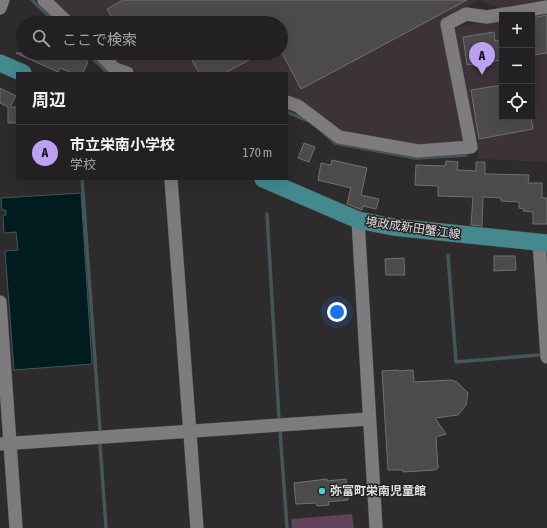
<!DOCTYPE html>
<html lang="ja">
<head>
<meta charset="utf-8">
<style>
	body { margin:0; font-family:"Asap Condensed","Noto Sans JP",sans-serif; background:#2e2d2f; color:#f1f3f6 }
	.controls { position:absolute; right:12px; top:12px; display:grid; overflow:hidden; border-radius:0px; box-shadow:0 4px 16px #0002 }
	.controls button { width:36px; height:36px; display:grid; place-items:center; padding:0; border:0; border-bottom:1px solid #3f3e40; background:#222022; color:#f1f3f6; font:20px sans-serif }
	.you { position:absolute; left:337px; top:312px; width:14px; height:14px; margin:-10px; border:3px solid #fff; border-radius:50%; background:#1a73e8; box-shadow:0 0 0 6px #1a73e833 }
	.badge { display:grid; place-items:center; width:26px; height:26px; border-radius:50%; background:#bca0f2; color:#111; font-size:13px; font-weight:700 }
	.pin { position:absolute; translate:-50% -33px; filter:drop-shadow(0 1px 2px #0008) }
	.pin::after { content:''; position:absolute; top:21px; width:14px; height:12px; background:inherit; clip-path:polygon(0 0,100% 0,50% 100%) }
	.list { margin:0; padding:0; list-style:none }
	h2 { display:flex; justify-content:space-between; align-items:center; height:52px; margin:0; padding:0 16px; font-size:17px }
	h2 small { font-size:13px; font-weight:400; color:#a2a3a5 }
	.list li { display:grid; grid-template-columns:26px 1fr auto; gap:12px; align-items:center; box-sizing:border-box; height:56px; padding:0 16px; border-top:1px solid #3f3e40 }
	.list b { display:block; font-size:15px; white-space:nowrap }
	.list p { margin:0; font-size:13px; white-space:nowrap; color:#a2a3a5 }
	.list em { font-size:13px; font-style:normal; color:#a2a3a5 }
	.icon { flex:none; width:22px; height:22px; fill:none; stroke:currentColor; stroke-width:2; stroke-linecap:round; stroke-linejoin:round }
	.map { position:relative; flex:none; width:547px; height:528px; overflow:hidden }
	.search { position:absolute; background:#222022; box-shadow:0 4px 16px #0002; left:16px; top:16px; width:272px; height:44px; display:flex; align-items:center; gap:10px; box-sizing:border-box; padding:0 14px; border-radius:22px; color:#a2a3a5; font-size:15px }
	.panel { position:absolute; background:#222022; box-shadow:0 4px 16px #0002; left:16px; top:72px; width:272px; height:108px; border-radius:0px }
	.map>svg:first-child { display:block }
	.built { fill:#3b3338 }
	.green { fill:#62415a }
	.water { fill:#001c1e; stroke:#435658 }
	.lines { fill:none; stroke-linecap:round; stroke-linejoin:round }
	.stream { stroke:#435658; stroke-width:3.5 }
	.building { fill:#4c4a4b; stroke:#726f71 }
	.minor-casing { stroke:#4b494a; stroke-width:14 }
	.major-casing { stroke:#4b494a; stroke-width:18 }
	.minor { stroke:#7d7b7d; stroke-width:13 }
	.major { stroke:#43898e; stroke-width:17 }
	.poi-dot { fill:#51ccd4; stroke:#242223; stroke-width:1.5 }
	.labels { text-anchor:middle; stroke-width:3; stroke-linejoin:round; paint-order:stroke }
	.street-label { font-size:12px; fill:#e0dedf; stroke:#242223 }
	.poi-label { font-size:12px; font-weight:bold; fill:#e0dedf; stroke:#242223; text-anchor:start }
</style>
</head>
<body>
<div class="map">
<svg width="547" height="528" viewBox="0 0 547 528">
	<rect width="100%" height="100%" fill="#2e2b2d"/>
	<g class="built">
		<path d="M51,0H547V2L504,10L479,0L441,22L464,140L462,144L416,147L341,131L311,110L287,97V73H137L120,66L106,53H281V23H75Z"/>
		<path d="M547,12V162L479,159L453,33L456,27L502,19V117H532V15Z"/>
	</g>
	<path class="green" d="M352,514L354,528H292L291,519Z"/>
	<path class="water" d="M81,193L92,364L14,370L5,251L18,250L16,232L4,233L3,216L6,215V210H2L1,198Z"/>
	<g class="lines">
		<g class="stream">
			<path d="M32,0L56,23"/>
			<path d="M87,53L108,73"/>
			<path d="M287,112L306,120"/>
			<path d="M324,133L335,143L416,158L466,155"/>
			<path d="M82,179L100,430"/>
			<path d="M267,214L279,419"/>
			<path d="M448,255L456,362L539,355"/>
			<path d="M280,430L287,528"/>
			<path d="M100,444L106,528"/>
		</g>
	</g>
	<g class="building">
		<path d="M123,0H467L301,89L281,51V23H115L107,9Z"/>
		<path d="M547,15V53L532,55V18Z"/>
		<path d="M494,32L495,41L502,40V60L467,65L463,37Z"/>
		<path d="M16,53H79L88,62L83,73H72L60,68L58,72Z"/>
		<path d="M188,53H262L225,73H199Z"/>
		<path d="M502,85V117H531L533,129L479,139L471,90Z"/>
		<path d="M0,88L16,96L10,107H17V123H8V107L0,103Z"/>
		<path d="M304,143L315,147L309,162L298,158Z"/>
		<path d="M332,160L367,168L361,195L379,199L376,209L363,206L362,210L347,204L351,188L318,180L321,163L331,165Z"/>
		<path d="M446,161L458,162L457,170L476,171V162H485V174L529,175L528,183H542V198H547V224H533V212L523,211L524,209L519,208V202L501,201V198L483,197L482,226L471,225L473,197L438,196V186L415,185L416,165L445,166Z"/>
		<path d="M494,256H515L516,270L494,271Z"/>
		<path d="M404,258L405,275H386L385,259Z"/>
		<path d="M398,370V371L413,370L414,382L451,380L457,382L468,393L466,405L458,415L435,418L446,434L436,437L438,468L435,470L403,472V470H388L382,371Z"/>
		<path d="M327,479V481L346,479L348,500L328,502L329,505L317,506L316,503L296,504L294,483Z"/>
	</g>
	<g class="lines">
		<g class="minor-casing">
			<g id="minor">
				<path d="M44,0L68,23"/>
				<path d="M0,8L3,0"/>
				<path d="M99,53L115,69L127,73"/>
				<path d="M287,102L298,106L339,137L418,151L471,147L447,24L466,14L487,17L547,7"/>
				<path d="M171,179L197,528"/>
				<path d="M358,220L376,528"/>
				<path d="M539,242L547,357"/>
				<path d="M0,302L16,528"/>
				<path d="M0,444L369,419"/>
			</g>
		</g>
		<g class="major-casing">
			<g id="major">
				<path d="M0,63L23,73"/>
				<path d="M263,179L358,220L393,227L547,243"/>
			</g>
		</g>
		<use href="#minor" class="minor"/>
		<use href="#major" class="major"/>
	</g>
	<circle class="poi-dot" cx="322" cy="491" r="4"/>
	<g class="labels">
		<g class="street-label">
			<text transform="translate(413 228) rotate(8)" y="4">境政成新田蟹江線</text>
		</g>
		<g class="poi-label">
			<text x="330" y="495">弥富町栄南児童館</text>
		</g>
	</g>
</svg>
<div class="controls">
<button>+</button>
<button>−</button>
<button><svg class="icon" aria-label="locate" viewBox="0 0 24 24"><circle cx="12" cy="12" r="6"/><path d="M12 2v4M12 18v4M2 12h4M18 12h4"/></svg></button>
</div>
<div class="you"></div>
<div class="pin badge" style="left:482px;top:75px">A</div>
<div class="search"><svg class="icon" aria-label="search" viewBox="0 0 24 24"><circle cx="10" cy="10" r="6"/><path d="M15 15l6 6"/></svg>ここで検索</div>
<section class="panel">
<h2>周辺<small></small></h2>
<ul class="list">
<li><span class="badge">A</span><div><b>市立栄南小学校</b><p>学校</p></div><em>170 m</em></li>
</ul>
</section>
</div>
</body>
</html>
